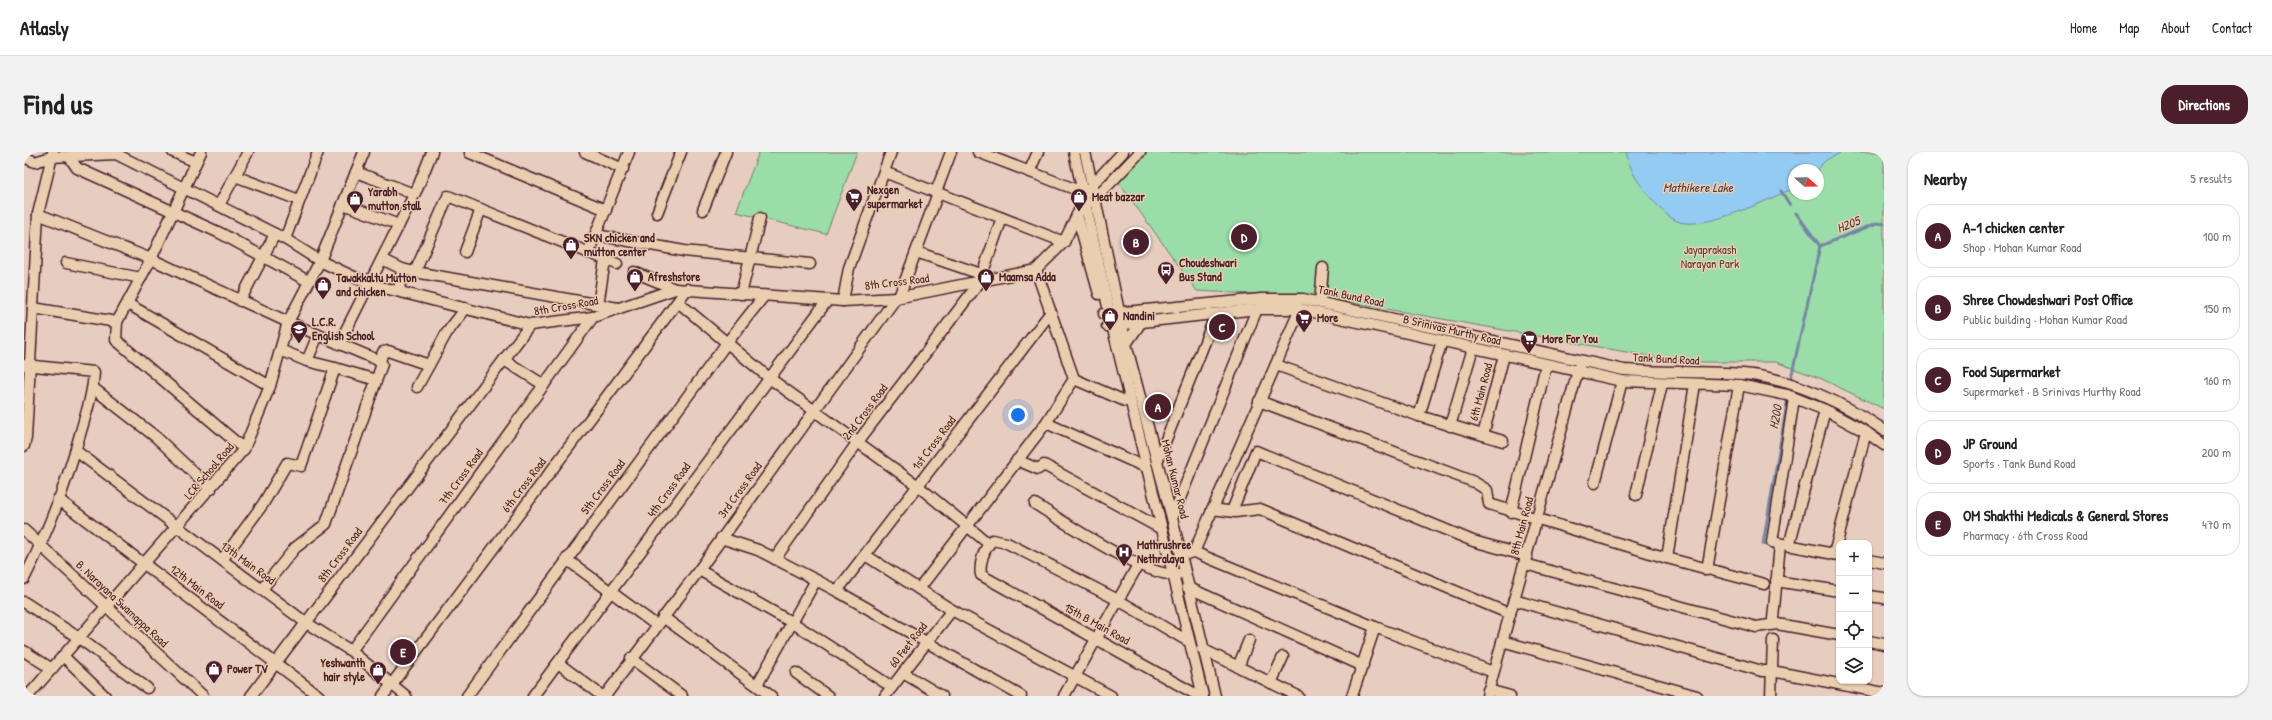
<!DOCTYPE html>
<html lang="en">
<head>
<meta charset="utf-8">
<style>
	body { margin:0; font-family:"Patrick Hand",sans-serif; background:#f2f2f2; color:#202124 }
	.controls { position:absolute; right:12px; bottom:12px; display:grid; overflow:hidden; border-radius:8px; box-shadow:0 1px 3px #0004 }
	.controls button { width:36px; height:36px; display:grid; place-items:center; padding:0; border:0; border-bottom:1px solid #e0e0e0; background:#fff; color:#202124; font:20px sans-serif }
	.compass { position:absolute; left:1764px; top:12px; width:36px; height:36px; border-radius:50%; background:#fff; box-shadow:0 1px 3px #0004; rotate:110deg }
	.you { position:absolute; left:994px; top:263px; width:14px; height:14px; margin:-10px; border:3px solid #fff; border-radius:50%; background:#1a73e8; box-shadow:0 0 0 6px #1a73e833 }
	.badge { display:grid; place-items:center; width:26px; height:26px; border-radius:50%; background:#4a1f2b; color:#fff; font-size:13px; font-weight:700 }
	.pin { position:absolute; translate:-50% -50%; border:2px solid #fff; box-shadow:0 1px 4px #0006 }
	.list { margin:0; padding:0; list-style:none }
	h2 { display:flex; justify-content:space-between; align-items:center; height:52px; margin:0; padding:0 16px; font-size:17px }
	h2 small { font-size:13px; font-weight:400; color:#757577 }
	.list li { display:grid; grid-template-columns:26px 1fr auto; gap:12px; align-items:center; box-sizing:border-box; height:64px; margin:0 8px 8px; padding:0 8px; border:1px solid #e0e0e0; border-radius:16px }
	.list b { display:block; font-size:15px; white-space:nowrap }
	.list p { margin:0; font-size:13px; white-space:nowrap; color:#757577 }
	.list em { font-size:13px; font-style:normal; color:#757577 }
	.icon { flex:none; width:22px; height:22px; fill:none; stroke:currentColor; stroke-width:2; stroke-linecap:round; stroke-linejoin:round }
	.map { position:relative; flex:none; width:1860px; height:544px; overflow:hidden; border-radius:16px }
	header { display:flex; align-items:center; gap:24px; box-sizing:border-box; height:56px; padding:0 20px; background:#fff; border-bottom:1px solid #e0e0e0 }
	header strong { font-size:19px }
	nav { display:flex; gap:22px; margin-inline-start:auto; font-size:14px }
	.intro { display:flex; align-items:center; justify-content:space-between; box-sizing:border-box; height:96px; padding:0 24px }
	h1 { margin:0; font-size:28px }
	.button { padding:10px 18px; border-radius:16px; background:#4a1f2b; color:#fff; font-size:14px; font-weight:700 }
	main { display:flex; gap:24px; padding:0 24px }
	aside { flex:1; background:#fff; border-radius:16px; box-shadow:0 1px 3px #0004 }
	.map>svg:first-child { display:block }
	.green { fill:#9adda8; stroke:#727e6a; fill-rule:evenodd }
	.water { fill:#94cbf3; stroke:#7686a3 }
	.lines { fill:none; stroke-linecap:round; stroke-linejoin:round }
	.stream { stroke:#7686a3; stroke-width:3 }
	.minor-casing { stroke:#4a1f2b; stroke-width:13 }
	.minor { stroke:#e9ceb0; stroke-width:10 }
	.labels { text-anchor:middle; stroke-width:3; stroke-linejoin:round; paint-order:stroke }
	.poi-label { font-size:12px; font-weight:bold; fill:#4a1f2b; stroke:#e9ceb0; text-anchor:start }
	.park-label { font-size:12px; fill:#563c3e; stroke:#e9ceb0 }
	.street-label { font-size:12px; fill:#4a1f2b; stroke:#e9ceb0 }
	.water-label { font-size:13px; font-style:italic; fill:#553949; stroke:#e9ceb0 }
</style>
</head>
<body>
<header>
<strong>Atlasly</strong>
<nav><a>Home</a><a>Map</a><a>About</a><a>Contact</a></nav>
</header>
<div class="intro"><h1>Find us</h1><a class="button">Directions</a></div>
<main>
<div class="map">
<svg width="1860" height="544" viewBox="0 0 1860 544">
	<rect width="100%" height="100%" fill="#e6cdbf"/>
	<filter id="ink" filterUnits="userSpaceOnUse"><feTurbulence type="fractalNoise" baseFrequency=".025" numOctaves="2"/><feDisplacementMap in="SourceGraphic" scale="8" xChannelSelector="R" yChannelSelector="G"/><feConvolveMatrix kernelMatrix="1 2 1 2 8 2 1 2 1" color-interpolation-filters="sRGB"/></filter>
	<g filter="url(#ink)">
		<g class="green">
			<path d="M735,0H833L802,82L712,60Z"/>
			<path d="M1124,0H1860V257L1798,227L1752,210H1658L1301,146L1173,139L1095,31ZM1770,18H1794V42H1770Z"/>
		</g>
		<path class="water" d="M1602,0H1818L1802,8L1792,18H1770V36C1745,47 1675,82 1651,68C1641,63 1633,53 1626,45C1612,27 1608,23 1602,0Z"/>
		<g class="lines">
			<g class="stream">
				<path d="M1757,39L1766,53"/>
				<path d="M1796,94L1853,71L1860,72"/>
				<path d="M1766,231L1796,94L1772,61"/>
				<path d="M1748,394L1739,392L1764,246"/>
			</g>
			<g class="minor-casing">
				<g id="minor">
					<path d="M149,0L172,10"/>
					<path d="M177,0L127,107L93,170L92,188L220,297"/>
					<path d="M561,0L599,17"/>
					<path d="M954,0L1048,36L1059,39"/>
					<path d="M1050,0L1088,173L1179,544"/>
					<path d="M1061,0L1102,192L1148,366L1191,544"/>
					<path d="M446,1L582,58"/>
					<path d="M0,5L11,10L27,5L92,2L261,87L296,109L345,132L506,173"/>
					<path d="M46,6L53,16L196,81L284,129"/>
					<path d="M332,20L390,42"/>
					<path d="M860,20L1040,90"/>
					<path d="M1005,20L1014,0"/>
					<path d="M211,24L275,48"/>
					<path d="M912,40L927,0"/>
					<path d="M1068,50L1116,0"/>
					<path d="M319,52L375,73"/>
					<path d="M195,53L224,0"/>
					<path d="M679,58L702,0"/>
					<path d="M633,61L657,0"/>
					<path d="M14,62L127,107L264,170L356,209"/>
					<path d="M1053,63L1075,142"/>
					<path d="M572,83L660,99L786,112"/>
					<path d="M261,87L294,0"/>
					<path d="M441,100L457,57"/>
					<path d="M892,100L963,124"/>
					<path d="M564,101L605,0"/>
					<path d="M358,107L378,117"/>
					<path d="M42,111L117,126"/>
					<path d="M391,120L594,156"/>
					<path d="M610,120L651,137"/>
					<path d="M375,139L378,117L391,120L424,44L593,112"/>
					<path d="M717,142L736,66"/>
					<path d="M875,145L914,41"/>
					<path d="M216,149L251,82"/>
					<path d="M819,149L825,116L867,0"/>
					<path d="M654,150L744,225L894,334L965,392"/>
					<path d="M1296,150L1299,116"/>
					<path d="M104,152L246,234"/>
					<path d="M574,153L581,108"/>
					<path d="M9,156L93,170"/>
					<path d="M1080,162L1237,147H1279L1600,218C1640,221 1679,219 1719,222C1767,226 1820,251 1860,278"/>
					<path d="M1083,174L1233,157H1276L1598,229L1715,233L1763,243L1801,258L1842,280L1860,293"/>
					<path d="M315,192L394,35L408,0"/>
					<path d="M1102,192L1118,169"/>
					<path d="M256,198L283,209"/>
					<path d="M480,208L520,233"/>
					<path d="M0,213L70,220C69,240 63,259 57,279C43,330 24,380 0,427"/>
					<path d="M1252,213L1395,264L1479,289"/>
					<path d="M311,216L352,228"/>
					<path d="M1050,227L1101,249"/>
					<path d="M393,235L422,182L442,156"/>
					<path d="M69,236L132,285L187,337"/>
					<path d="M1770,246L1748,390L1815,403"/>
					<path d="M1235,249L1450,330L1463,338L1465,352L1643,406L1740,432"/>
					<path d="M1395,264L1418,189"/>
					<path d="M1022,271L1119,314"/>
					<path d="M1426,274L1449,196"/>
					<path d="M1459,283L1480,203"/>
					<path d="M0,294L2,286L14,62L29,0"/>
					<path d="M52,299L281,470L327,499L382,544"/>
					<path d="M993,308L1014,317L1020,313L1134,375"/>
					<path d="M1133,310L1192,162"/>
					<path d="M1571,331L1598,229"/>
					<path d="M1612,343L1638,232"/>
					<path d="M34,347L295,544"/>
					<path d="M1011,352C1039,369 1125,428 1154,422"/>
					<path d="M1188,357L1211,360L1236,357L1486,462"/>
					<path d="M1208,359L1232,299L1449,389L1503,404"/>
					<path d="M1487,360L1522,213"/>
					<path d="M1148,366L1233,157"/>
					<path d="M0,378L179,544"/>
					<path d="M697,386L734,398L813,439L997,544"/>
					<path d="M1765,394L1801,258"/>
					<path d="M1170,400L1351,475L1469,520"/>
					<path d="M1165,401L1170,400L1276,157"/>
					<path d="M1810,402L1842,280"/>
					<path d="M841,403L928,458L1087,544"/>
					<path d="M1643,406L1671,232"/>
					<path d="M542,407L632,473"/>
					<path d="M751,407L833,291L955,131L978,66"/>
					<path d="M198,408L239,352L263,311L277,314L311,216L283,209L294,183"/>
					<path d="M1845,408L1860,411"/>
					<path d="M1501,412L1732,475L1753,472L1815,483"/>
					<path d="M675,418L769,471L868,535"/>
					<path d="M1683,418L1715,233"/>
					<path d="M1752,429L1815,439"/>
					<path d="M1163,435L1339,514"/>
					<path d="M238,437L271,396L302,372L358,212L356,209L359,200L364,199L405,213"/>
					<path d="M895,437L1022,271L1050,227L1012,118"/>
					<path d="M813,439L1027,160"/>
					<path d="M1845,444L1860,446"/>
					<path d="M1490,448L1738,519H1748L1860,541"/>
					<path d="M0,450L55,486L123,536"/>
					<path d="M639,465L747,544"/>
					<path d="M1749,467L1756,392"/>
					<path d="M1162,488L1094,448L983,391L968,388C960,397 955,411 957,423L1175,544"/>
					<path d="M1478,489L1673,544"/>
					<path d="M1845,489L1860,492"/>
					<path d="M1178,497L1274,544"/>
					<path d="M0,499L28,517"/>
					<path d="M327,499L569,165"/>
					<path d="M39,504L81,544"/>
					<path d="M607,506L658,544"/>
					<path d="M534,511L578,544"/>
					<path d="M1214,515L1225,488"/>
					<path d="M772,521L804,544"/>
					<path d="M879,521L918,544"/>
					<path d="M1247,531L1259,505"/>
					<path d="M733,533L792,428"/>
					<path d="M1464,538L1486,544"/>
					<path d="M4,544L220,297L246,234L264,170L296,109L340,0"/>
					<path d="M227,544L506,173L569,165L651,137L819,149L872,146L1012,118L1040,90L1055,59L1060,42L1099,0"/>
					<path d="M359,544L663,137"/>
					<path d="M443,544L702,192L740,144"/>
					<path d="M509,544L803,149"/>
					<path d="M581,544L675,418L872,146"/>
					<path d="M861,544L928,458"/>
					<path d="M1040,544L1114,413"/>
					<path d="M1328,544L1351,475"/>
					<path d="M1463,544L1555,215"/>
					<path d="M1747,544L1749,488"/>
				</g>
			</g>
			<use href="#minor" class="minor"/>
		</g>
	</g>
	<defs>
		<g id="supermarket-pin" transform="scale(0.9)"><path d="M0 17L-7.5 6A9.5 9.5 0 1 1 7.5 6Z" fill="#4a1f2b" stroke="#e9ceb0"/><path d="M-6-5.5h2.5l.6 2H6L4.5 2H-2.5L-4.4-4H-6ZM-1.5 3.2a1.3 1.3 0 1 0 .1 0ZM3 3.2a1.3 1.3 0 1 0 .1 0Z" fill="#fff"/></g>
		<g id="shop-pin" transform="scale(0.9)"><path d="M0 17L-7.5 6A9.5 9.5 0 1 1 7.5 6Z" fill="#4a1f2b" stroke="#e9ceb0"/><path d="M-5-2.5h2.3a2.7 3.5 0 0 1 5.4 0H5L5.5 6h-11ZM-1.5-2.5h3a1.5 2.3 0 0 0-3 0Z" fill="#fff"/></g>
		<g id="bus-pin" transform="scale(0.9)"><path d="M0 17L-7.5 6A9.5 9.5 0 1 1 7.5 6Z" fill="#4a1f2b" stroke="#e9ceb0"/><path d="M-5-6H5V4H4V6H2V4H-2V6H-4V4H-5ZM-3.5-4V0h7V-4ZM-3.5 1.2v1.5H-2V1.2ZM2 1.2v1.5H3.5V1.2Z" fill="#fff"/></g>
		<g id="school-pin" transform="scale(0.9)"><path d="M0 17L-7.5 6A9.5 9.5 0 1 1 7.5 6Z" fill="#4a1f2b" stroke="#e9ceb0"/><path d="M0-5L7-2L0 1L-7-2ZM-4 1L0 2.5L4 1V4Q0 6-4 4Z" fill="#fff"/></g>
		<g id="hospital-pin" transform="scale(0.9)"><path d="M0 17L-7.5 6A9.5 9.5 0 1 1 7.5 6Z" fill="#4a1f2b" stroke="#e9ceb0"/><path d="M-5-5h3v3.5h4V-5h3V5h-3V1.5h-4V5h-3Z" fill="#fff"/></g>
	</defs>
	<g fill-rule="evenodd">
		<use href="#supermarket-pin" x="830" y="45"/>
		<use href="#shop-pin" x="1055" y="45"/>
		<use href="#shop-pin" x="331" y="47"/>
		<use href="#shop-pin" x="547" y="93"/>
		<use href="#bus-pin" x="1142" y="118"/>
		<use href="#shop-pin" x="611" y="125"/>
		<use href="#shop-pin" x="962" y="125"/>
		<use href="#shop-pin" x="299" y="133"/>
		<use href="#shop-pin" x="1086" y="164"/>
		<use href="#supermarket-pin" x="1280" y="166"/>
		<use href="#school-pin" x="275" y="177"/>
		<use href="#supermarket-pin" x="1505" y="187"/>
		<use href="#hospital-pin" x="1100" y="400"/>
		<use href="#shop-pin" x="190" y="517"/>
		<use href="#shop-pin" x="354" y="518"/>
	</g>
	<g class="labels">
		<g class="poi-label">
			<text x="843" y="42">Nexgen<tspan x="843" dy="14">supermarket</tspan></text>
			<text x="344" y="44">Yarabh<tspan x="344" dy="14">mutton stall</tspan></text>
			<text x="1068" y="49">Meat bazzar</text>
			<text x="560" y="90">SKN chicken and<tspan x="560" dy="14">mutton center</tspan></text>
			<text x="1155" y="115">Choudeshwari<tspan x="1155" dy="14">Bus Stand</tspan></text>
			<text x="624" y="129">Afreshstore</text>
			<text x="975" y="129">Maamsa Adda</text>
			<text x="312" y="130">Tawakkaltu Mutton<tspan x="312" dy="14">and chicken</tspan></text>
			<text x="1099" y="168">Nandini</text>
			<text x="1293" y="170">More</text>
			<text x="288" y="174">L.C.R.<tspan x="288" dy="14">English School</tspan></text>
			<text x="1518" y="191">More For You</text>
			<text x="1113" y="397">Mathrushree<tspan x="1113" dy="14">Nethralaya</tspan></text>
			<text x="341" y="515" text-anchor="end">Yeshwanth<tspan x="341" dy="14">hair style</tspan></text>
			<text x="203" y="521">Power TV</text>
		</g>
		<g class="park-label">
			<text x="1686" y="102">Jayaprakash<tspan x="1686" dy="14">Narayan Park</tspan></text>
		</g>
		<g class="street-label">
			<text transform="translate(873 130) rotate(-7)" y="4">8th Cross Road</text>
			<text transform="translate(1327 144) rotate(12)" y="4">Tank Bund Road</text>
			<text transform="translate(542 154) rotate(-10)" y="4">8th Cross Road</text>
			<text transform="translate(1428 178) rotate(13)" y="4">B Srinivas Murthy Road</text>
			<text transform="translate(1642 207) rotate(3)" y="4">Tank Bund Road</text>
			<text transform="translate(1457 240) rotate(-75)" y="4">6th Main Road</text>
			<text transform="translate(841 260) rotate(-53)" y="4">2nd Cross Road</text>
			<text transform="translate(910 291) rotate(-53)" y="4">1st Cross Road</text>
			<text transform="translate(185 319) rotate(-50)" y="4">LCR School Road</text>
			<text transform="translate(437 325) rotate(-54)" y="4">7th Cross Road</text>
			<text transform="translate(1151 327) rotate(76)" y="4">Mohan Kumar Road</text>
			<text transform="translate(500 333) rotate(-53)" y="4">6th Cross Road</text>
			<text transform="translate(579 335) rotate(-53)" y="4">5th Cross Road</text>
			<text transform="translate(645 338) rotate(-54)" y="4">4th Cross Road</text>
			<text transform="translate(716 338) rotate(-54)" y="4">3rd Cross Road</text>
			<text transform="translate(1498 374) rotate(-75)" y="4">8th Main Road</text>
			<text transform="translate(316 403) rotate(-53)" y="4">8th Cross Road</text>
			<text transform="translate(224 411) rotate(36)" y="4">13th Main Road</text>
			<text transform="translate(173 435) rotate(37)" y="4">12th Main Road</text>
			<text transform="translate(98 452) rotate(43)" y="4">B. Narayana Swamappa Road</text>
			<text transform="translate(1073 472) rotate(29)" y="4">15th B Main Road</text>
			<text transform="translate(884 493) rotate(-52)" y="4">60 Feet Road</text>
		</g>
		<g class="water-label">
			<text x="1674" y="40">Mathikere Lake</text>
			<text transform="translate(1824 72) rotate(-22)" y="5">H205</text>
			<text transform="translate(1751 265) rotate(-80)" y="5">H200</text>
		</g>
	</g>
</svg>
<div class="controls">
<button>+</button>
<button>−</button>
<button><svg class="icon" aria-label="locate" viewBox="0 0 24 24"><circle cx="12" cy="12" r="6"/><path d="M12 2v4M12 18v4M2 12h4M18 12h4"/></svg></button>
<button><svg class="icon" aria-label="layers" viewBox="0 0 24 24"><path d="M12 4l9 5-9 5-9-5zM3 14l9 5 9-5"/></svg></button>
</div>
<svg class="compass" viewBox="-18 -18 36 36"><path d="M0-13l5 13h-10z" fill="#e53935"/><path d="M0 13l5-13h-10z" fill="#757577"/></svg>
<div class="you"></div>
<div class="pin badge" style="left:1134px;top:255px">A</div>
<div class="pin badge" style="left:1112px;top:90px">B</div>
<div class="pin badge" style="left:1198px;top:175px">C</div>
<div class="pin badge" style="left:1220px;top:85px">D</div>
<div class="pin badge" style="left:379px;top:500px">E</div>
</div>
<aside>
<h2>Nearby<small>5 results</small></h2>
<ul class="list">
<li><span class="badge">A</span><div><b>A-1 chicken center</b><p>Shop · Mohan Kumar Road</p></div><em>100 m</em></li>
<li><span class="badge">B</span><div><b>Shree Chowdeshwari Post Office</b><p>Public building · Mohan Kumar Road</p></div><em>150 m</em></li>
<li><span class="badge">C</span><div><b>Food Supermarket</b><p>Supermarket · B Srinivas Murthy Road</p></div><em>160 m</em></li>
<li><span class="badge">D</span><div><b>JP Ground</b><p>Sports · Tank Bund Road</p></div><em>200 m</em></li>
<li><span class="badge">E</span><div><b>OM Shakthi Medicals &amp; General Stores</b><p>Pharmacy · 6th Cross Road</p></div><em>470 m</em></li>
</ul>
</aside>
</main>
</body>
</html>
